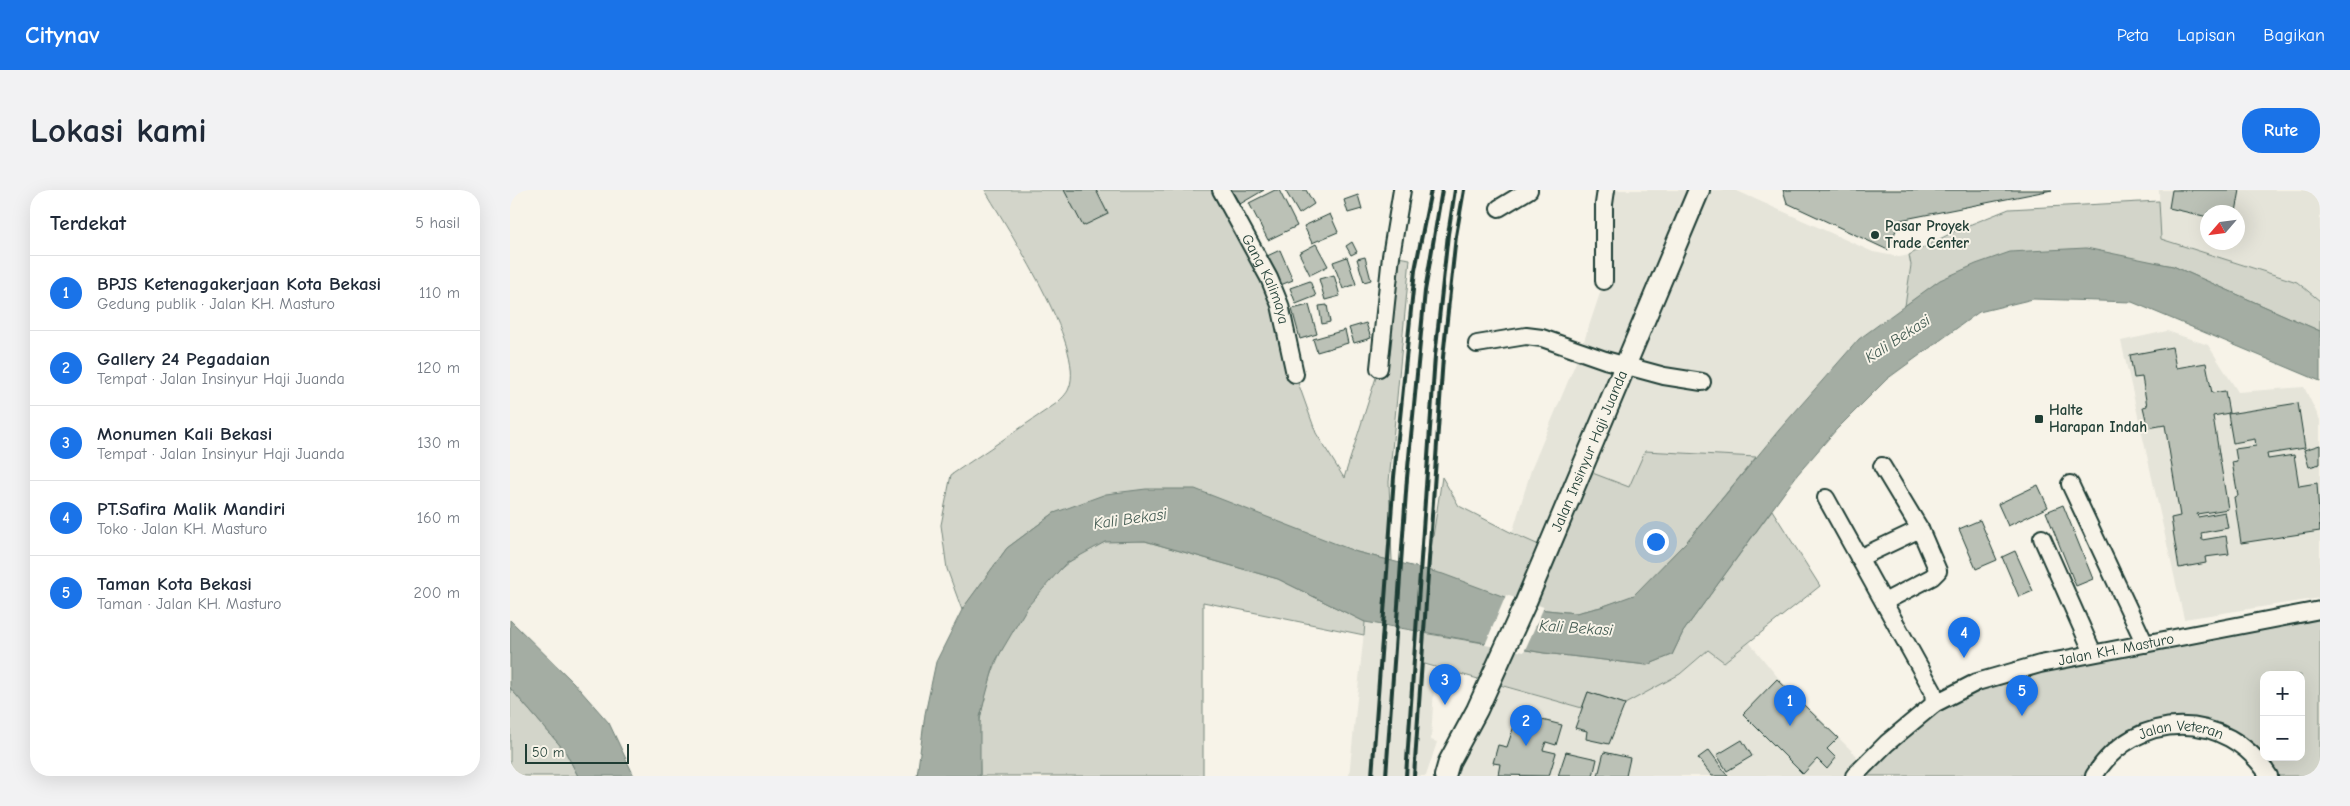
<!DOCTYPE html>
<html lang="id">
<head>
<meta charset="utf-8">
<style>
	body { margin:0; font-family:"Comic Neue",sans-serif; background:#f2f2f3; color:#1f2937 }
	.controls { position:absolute; right:15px; bottom:15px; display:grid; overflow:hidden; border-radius:10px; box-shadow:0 5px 20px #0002 }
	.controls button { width:45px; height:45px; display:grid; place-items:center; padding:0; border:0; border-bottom:1px solid #e0e1e3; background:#fff; color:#1f2937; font:25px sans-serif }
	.compass { position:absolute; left:1690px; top:15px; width:45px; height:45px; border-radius:50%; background:#fff; box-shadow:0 5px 20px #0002; rotate:242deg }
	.scale { position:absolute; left:15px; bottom:12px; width:104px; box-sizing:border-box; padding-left:5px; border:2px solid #1f3d34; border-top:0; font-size:14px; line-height:18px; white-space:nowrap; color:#1f3d34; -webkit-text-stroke:4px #f7f3e8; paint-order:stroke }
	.you { position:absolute; left:1145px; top:351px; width:18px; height:18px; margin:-12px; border:4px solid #fff; border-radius:50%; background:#1a73e8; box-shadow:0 0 0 8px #1a73e833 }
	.badge { display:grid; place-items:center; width:32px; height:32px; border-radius:50%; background:#1a73e8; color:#fff; font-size:16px; font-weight:700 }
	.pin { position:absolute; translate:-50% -41px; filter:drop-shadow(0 1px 2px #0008) }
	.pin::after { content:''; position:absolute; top:26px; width:18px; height:15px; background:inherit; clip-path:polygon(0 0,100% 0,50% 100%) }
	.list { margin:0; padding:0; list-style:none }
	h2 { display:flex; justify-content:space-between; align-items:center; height:65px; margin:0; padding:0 20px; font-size:21px }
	h2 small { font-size:16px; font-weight:400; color:#747a83 }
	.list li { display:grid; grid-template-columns:32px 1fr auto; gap:15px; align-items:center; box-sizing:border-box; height:75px; padding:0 20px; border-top:1px solid #e0e1e3 }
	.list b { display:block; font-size:19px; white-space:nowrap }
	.list p { margin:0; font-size:16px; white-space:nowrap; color:#747a83 }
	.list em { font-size:16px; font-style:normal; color:#747a83 }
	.map { position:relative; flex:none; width:1810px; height:586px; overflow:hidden; border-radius:20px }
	header { display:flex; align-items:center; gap:30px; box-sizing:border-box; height:70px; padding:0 25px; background:#1a73e8; color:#fff }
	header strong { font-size:24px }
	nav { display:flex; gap:28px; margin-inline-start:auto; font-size:18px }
	.intro { display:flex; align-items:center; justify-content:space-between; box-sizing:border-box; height:120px; padding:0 30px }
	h1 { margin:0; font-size:35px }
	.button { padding:12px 22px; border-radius:20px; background:#1a73e8; color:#fff; font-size:18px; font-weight:700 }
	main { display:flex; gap:30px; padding:0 30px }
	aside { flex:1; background:#fff; border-radius:20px; box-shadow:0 5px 20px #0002 }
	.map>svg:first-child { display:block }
	.built { fill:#e5e4d9; fill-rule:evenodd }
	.green { fill:#d3d5ca; stroke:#79897f; fill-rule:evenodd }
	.water { fill:#a4ada3; stroke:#6f8077 }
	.pier { fill:#f7f3e8 }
	.building { fill:#bbc1b6; stroke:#1f3d34 }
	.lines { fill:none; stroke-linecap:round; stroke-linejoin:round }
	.minor-casing { stroke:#1f3d34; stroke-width:20 }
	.major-casing { stroke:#1f3d34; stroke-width:24 }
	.minor { stroke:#f7f3e8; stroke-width:16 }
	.major { stroke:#f7f3e8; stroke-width:20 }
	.rail { stroke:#1f3d34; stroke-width:4 }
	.poi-dot { fill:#1f3d34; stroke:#f7f3e8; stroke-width:2 }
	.labels { text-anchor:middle; stroke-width:4; stroke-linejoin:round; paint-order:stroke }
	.poi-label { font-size:15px; font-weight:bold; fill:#1f3d34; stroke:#f7f3e8; text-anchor:start }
	.street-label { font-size:15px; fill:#1f3d34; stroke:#f7f3e8 }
	.water-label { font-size:16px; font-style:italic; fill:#405950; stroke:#f7f3e8 }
</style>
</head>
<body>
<header>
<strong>Citynav</strong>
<nav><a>Peta</a><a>Lapisan</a><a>Bagikan</a></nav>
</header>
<div class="intro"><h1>Lokasi kami</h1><a class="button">Rute</a></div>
<main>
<aside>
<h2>Terdekat<small>5 hasil</small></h2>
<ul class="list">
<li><span class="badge">1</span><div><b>BPJS Ketenagakerjaan Kota Bekasi</b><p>Gedung publik · Jalan KH. Masturo</p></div><em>110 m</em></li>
<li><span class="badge">2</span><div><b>Gallery 24 Pegadaian</b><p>Tempat · Jalan Insinyur Haji Juanda</p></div><em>120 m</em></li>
<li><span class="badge">3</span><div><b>Monumen Kali Bekasi</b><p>Tempat · Jalan Insinyur Haji Juanda</p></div><em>130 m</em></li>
<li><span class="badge">4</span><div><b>PT.Safira Malik Mandiri</b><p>Toko · Jalan KH. Masturo</p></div><em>160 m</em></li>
<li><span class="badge">5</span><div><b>Taman Kota Bekasi</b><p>Taman · Jalan KH. Masturo</p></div><em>200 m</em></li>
</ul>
</aside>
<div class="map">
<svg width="1810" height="586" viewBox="0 0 1810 586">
	<rect width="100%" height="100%" fill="#f7f3e8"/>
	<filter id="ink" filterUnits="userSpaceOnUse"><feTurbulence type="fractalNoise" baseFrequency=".02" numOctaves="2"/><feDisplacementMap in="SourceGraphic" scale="10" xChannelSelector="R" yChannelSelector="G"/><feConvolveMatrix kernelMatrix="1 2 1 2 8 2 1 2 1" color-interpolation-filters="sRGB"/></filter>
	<g filter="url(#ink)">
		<g class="built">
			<path d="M1096,0H1225L1363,62L1390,67L1399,65L1401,75L1395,116L1349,149L1246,267L1136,261L1119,297L1038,359L1002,344L1021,280L1071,160L1094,91Z"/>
			<path d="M1649,0H1810V111L1787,92L1650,49ZM1698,22H1728V52H1698Z"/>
			<path d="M1657,141L1698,155L1728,202L1794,197L1810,230V408L1674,429L1611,151Z"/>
			<path d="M855,432L912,443L910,474L925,479L921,550L927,552L916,586H839Z"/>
			<path d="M1239,452L1270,490L1347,566L1335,586H945L979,493L1072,518L1078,502L1170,484L1198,460L1214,472Z"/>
		</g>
		<g class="green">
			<path d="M475,0H711L759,88L785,184L806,243L834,288L869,178L881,66L900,69L879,292L882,371L847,362L544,323L497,358L452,420L437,379L431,335L441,285L547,213C551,209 557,204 559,198C576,157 497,38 475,0Z"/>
			<path d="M1649,11L1651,49L1787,92L1810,111V141L1663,76L1630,70L1428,92L1395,116L1401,75L1399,65L1449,39L1499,19Z"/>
			<path d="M1135,261L1246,267L1178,350L1124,406L1091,417L1066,423L1027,419L918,380L932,287L949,316L1002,343L1038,359L1072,279L1119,297Z"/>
			<path d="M1262,320L1310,396L1214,472L1198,460L1170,484L1115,514L1078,502L1072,518L911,473L913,443L1034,463L1137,475L1162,465L1173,442Z"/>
			<path d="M635,351L768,389L855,432L854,445L693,412V586H470C470,567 467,544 471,525C483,457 527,379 594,352C605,348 623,351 635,351Z"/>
			<path d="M1810,420V586H1759L1709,542L1635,541L1584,586H1344L1380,550L1472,490ZM1754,485H1791V567H1754Z"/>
			<path d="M0,498L55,561L68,586H0Z"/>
		</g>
		<g class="water">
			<path d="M1576,58L1663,76L1810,141V191L1622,112L1523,109L1469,122L1377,189L1326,240L1287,285L1173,442L1162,465L1137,475L1034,463L855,432L768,389L635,351L595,352L555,374L518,416L485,472L470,527V586H407L415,524L426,472L453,418L497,358L544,323L596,304L636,299H685L847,362L933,384L1027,419L1066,423L1091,417L1124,405L1178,350L1269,240L1349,149L1430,90L1466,74L1500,62Z"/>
			<path d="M0,430L63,492L99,533L124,586H68L55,561L0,498Z"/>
		</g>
		<path class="pier" d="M996,405L1034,417L1014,462L975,455Z"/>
		<g class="building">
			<path d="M554,0H586L598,24L573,36Z"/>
			<path d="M721,0H754L730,14Z"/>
			<path d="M765,0H769L787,36L758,50L739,13Z"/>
			<path d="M775,0H796L804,14L789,24Z"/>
			<path d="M1273,0H1542L1390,30L1378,60L1277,13Z"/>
			<path d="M1662,0H1730L1726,22H1698V27L1659,18Z"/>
			<path d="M848,5L852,19L838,23L834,10Z"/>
			<path d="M820,24L828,42L802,53L794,36Z"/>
			<path d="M842,52L847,62L841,65L836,56Z"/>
			<path d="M806,54L818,76L800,85L789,63Z"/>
			<path d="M770,60L783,90L768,96L755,67Z"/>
			<path d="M837,67L846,94L833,99L823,72Z"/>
			<path d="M855,67L861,90L854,92L847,69Z"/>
			<path d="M824,85L830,106L815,110L809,89Z"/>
			<path d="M800,91L806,106L786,114L780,98Z"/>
			<path d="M799,115L807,144L790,149L782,119Z"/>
			<path d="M817,115L820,132L812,134L809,116Z"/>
			<path d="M856,133L861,148L844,153L839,138Z"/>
			<path d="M835,140L838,153L807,162L803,149Z"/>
			<path d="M1662,157L1666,178L1696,173L1702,203L1715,201L1719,223L1703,226L1718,319L1687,324L1688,327L1715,322L1718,338L1691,343L1692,350L1716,346L1719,364L1695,367L1696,373L1669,378L1661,328L1670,326L1655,235L1638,238L1633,217L1637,216L1632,187L1624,188L1620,165Z"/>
			<path d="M1788,213L1795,258L1757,264L1758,269L1784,265L1789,296L1807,293L1810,341L1731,353L1724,307L1728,306L1722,272L1727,271L1725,259L1746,256L1745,249L1723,253L1718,224Z"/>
			<path d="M1810,255V274L1799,277L1794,260Z"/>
			<path d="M1528,295L1538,317L1498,336L1488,314Z"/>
			<path d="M1553,315L1583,389L1566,396L1536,322Z"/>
			<path d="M1470,330L1487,370L1466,379L1449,339Z"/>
			<path d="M1505,361L1523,401L1509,407L1492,367Z"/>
			<path d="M1267,489L1328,548L1317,559L1326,568L1317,579L1307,569L1293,584L1233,524Z"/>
			<path d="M1078,502L1115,514L1099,554L1076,549L1077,541L1065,538Z"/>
			<path d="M1008,524L1052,535L1046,555L1036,552L1033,560L1046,563L1039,586L988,585L990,574L983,573L988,555L997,557Z"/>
			<path d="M1232,550L1242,566L1217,581L1207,565Z"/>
			<path d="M1199,560L1218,586H1202L1188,568Z"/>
			<path d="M1056,562L1087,569L1083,586H1048Z"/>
			<path d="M1094,562L1120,568L1116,586H1088Z"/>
		</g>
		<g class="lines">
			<g class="minor-casing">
				<g id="minor">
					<path id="s1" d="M711,0L759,88L770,115L785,184"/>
					<path d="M989,18L1019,0"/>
					<path d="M1094,91V14L1096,0"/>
					<path d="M967,154L1016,146L1032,148L1095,170L1154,186L1192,192"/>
					<path d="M869,178L881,66L892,0"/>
					<path d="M1372,276L1410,339L1428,381L1422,387L1374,412"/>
					<path d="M1560,294L1635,454"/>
					<path d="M1316,308L1423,501L1424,514"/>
					<path d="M1532,348L1583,463"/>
					<path d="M1349,368L1410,339"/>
					<path id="s2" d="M1344,586L1377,553L1424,514L1467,492L1530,474L1810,420"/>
					<path id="s3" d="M1584,586C1625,519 1717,519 1759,586"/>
				</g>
			</g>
			<g class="major-casing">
				<g id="major">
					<path id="s4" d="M935,586L939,572L967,520L1015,414L1189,0"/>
				</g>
			</g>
			<use href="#minor" class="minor"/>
			<use href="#major" class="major"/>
			<g class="rail">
				<path d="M862,586L884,287L905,80L921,0"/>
				<path d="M876,586L897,288L915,101L932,0"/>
				<path d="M896,586L925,166L938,44L945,0"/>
				<path d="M904,586L933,167L946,46L954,0"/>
			</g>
		</g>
	</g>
	<g class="poi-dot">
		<circle cx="1365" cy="45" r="5"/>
		<rect x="1524" y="224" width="10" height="10" rx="2.5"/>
	</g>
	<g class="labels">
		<g class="poi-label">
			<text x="1375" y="41">Pasar Proyek<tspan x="1375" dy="17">Trade Center</tspan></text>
			<text x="1539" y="225">Halte<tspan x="1539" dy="17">Harapan Indah</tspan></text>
		</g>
		<g class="street-label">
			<text dy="5" stroke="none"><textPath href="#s1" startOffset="100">Gang Kalimaya</textPath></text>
			<text dy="5" stroke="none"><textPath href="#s4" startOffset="356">Jalan Insinyur Haji Juanda</textPath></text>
			<text dy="5" stroke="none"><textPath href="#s2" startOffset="299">Jalan KH. Masturo</textPath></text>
			<text dy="5" stroke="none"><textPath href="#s3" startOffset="105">Jalan Veteran</textPath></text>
		</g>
		<g class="water-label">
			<text transform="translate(1387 148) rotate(-33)" y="6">Kali Bekasi</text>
			<text transform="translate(620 328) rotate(-8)" y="6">Kali Bekasi</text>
			<text transform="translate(1066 437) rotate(4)" y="6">Kali Bekasi</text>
		</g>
	</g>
</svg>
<div class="controls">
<button>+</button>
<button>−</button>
</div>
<svg class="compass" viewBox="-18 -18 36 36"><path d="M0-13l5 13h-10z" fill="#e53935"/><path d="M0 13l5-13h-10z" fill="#747a83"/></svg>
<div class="scale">50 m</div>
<div class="you"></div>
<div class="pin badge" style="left:1280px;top:536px">1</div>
<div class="pin badge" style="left:1016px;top:556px">2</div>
<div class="pin badge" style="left:935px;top:515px">3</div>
<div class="pin badge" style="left:1454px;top:468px">4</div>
<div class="pin badge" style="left:1512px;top:526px">5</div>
</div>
</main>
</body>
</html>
